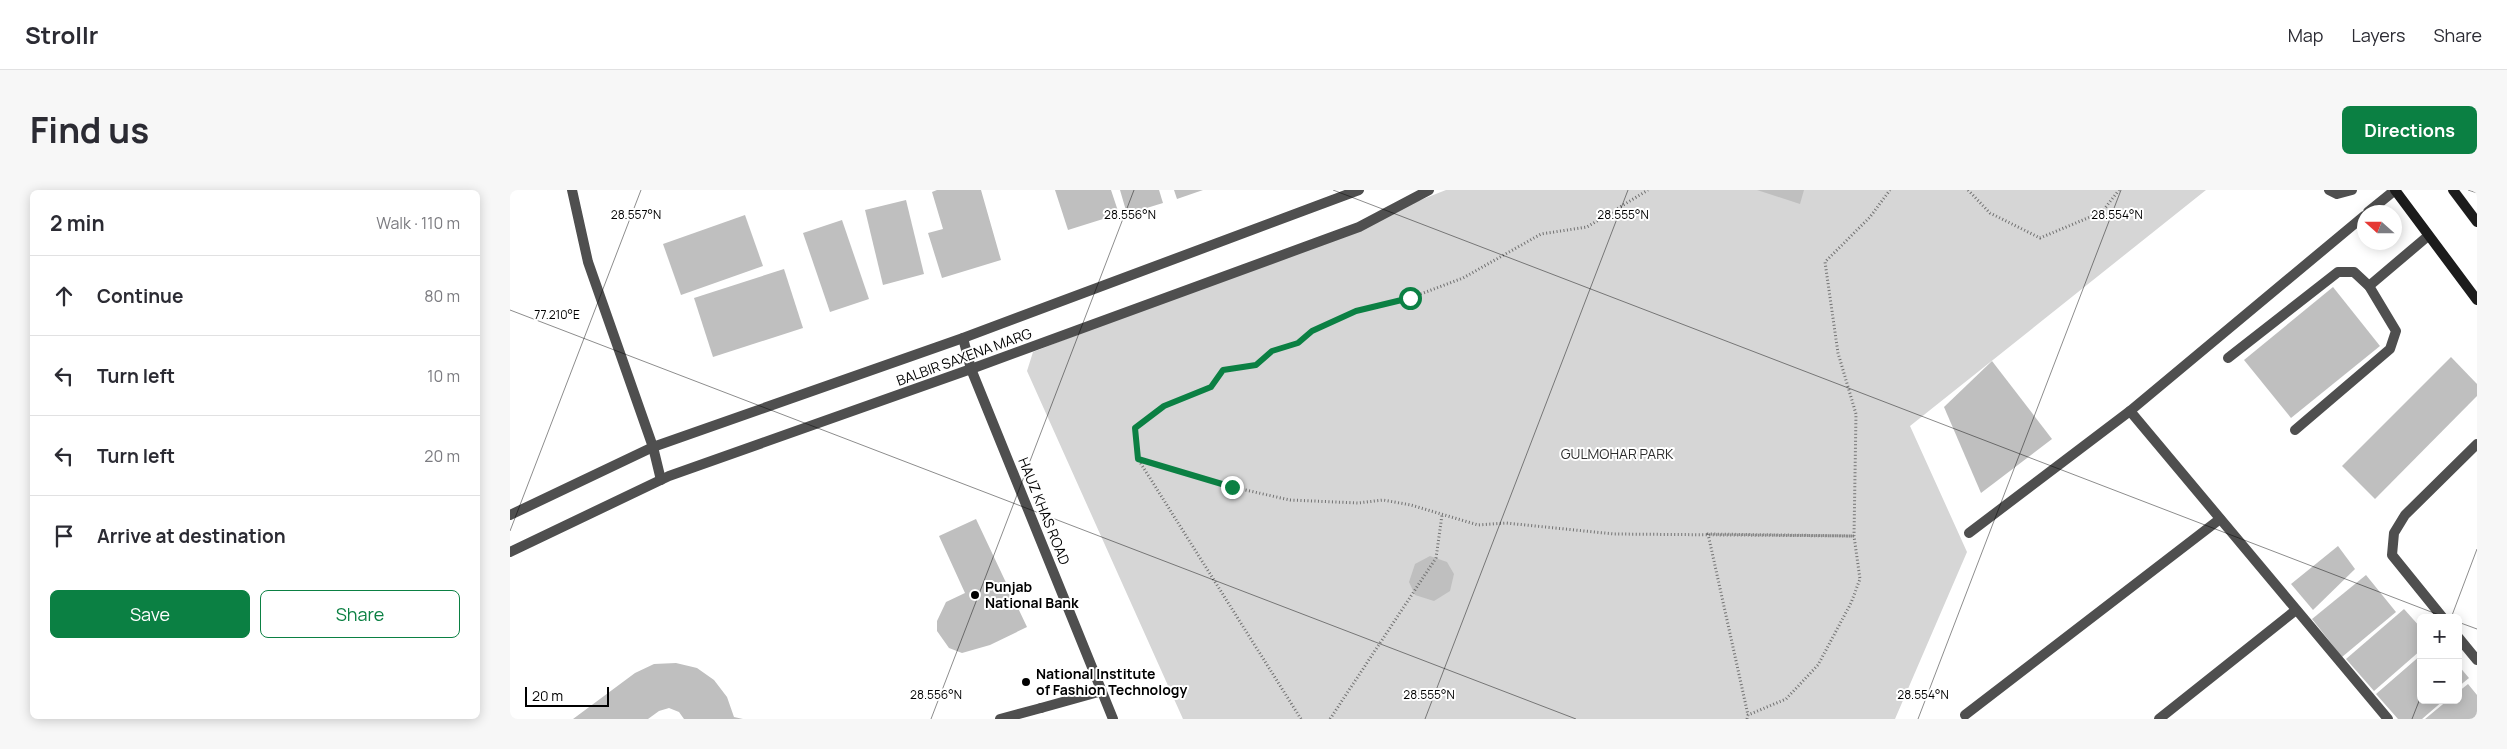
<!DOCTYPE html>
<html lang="en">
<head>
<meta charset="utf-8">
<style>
	body { margin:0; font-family:Manrope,sans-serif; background:#f7f7f7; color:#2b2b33 }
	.controls { position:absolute; right:15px; bottom:15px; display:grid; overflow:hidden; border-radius:8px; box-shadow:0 2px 12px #0003 }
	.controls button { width:45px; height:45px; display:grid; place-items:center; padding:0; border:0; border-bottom:1px solid #e1e1e2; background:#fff; color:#2b2b33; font:25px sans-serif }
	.compass { position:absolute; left:1847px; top:15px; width:45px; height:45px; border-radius:50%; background:#fff; box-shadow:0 2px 12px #0003; rotate:291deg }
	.scale { position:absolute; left:15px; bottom:12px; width:84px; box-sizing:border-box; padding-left:5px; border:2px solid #000; border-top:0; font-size:14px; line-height:18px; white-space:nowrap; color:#000; -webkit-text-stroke:4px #fff; paint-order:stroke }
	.stop { position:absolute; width:15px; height:15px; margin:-11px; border:4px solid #0b8043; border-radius:50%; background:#fff }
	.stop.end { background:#0b8043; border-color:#fff; box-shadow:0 1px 5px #0008 }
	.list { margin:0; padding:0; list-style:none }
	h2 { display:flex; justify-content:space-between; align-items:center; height:65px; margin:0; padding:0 20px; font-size:21px }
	h2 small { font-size:16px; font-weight:400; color:#7c7c81 }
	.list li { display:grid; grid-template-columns:32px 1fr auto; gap:15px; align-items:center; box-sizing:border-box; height:80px; padding:0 20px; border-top:1px solid #e1e1e2 }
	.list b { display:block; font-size:19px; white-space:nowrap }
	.list em { font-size:16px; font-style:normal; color:#7c7c81 }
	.actions { display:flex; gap:10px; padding:15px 20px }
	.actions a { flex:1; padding:11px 0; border:1px solid #0b8043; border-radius:8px; text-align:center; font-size:18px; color:#0b8043 }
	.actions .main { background:#0b8043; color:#fff }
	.icon { flex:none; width:28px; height:28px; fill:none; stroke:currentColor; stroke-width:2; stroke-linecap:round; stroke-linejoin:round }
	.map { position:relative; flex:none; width:1967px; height:529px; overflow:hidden; border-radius:8px }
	header { display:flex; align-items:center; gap:30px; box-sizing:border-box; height:70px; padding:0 25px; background:#fff; border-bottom:1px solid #e1e1e2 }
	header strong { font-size:24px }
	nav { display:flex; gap:28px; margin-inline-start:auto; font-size:18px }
	.intro { display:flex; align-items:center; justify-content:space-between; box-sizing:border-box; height:120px; padding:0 30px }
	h1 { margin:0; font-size:35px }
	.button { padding:12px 22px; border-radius:8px; background:#0b8043; color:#fff; font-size:18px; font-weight:700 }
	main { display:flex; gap:30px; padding:0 30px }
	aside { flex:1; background:#fff; border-radius:8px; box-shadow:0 2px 12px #0003 }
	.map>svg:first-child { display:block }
	.green { fill:#d6d6d6 }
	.building { fill:#bfbfbf }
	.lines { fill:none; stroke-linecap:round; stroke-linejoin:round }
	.path { stroke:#717171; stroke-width:3; stroke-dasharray:1 2.5; stroke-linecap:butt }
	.service { stroke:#4f4f4f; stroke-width:10 }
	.minor { stroke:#4f4f4f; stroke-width:10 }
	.tertiary { stroke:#4f4f4f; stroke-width:10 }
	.secondary { stroke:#1c1c1c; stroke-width:10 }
	.route { stroke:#0b8043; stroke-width:6 }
	.ticks { fill:none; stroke:#000; stroke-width:1; stroke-opacity:0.45 }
	.poi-dot { fill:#000; stroke:#fff; stroke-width:2 }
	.labels { text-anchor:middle; stroke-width:4; stroke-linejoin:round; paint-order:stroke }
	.street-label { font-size:14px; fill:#000; stroke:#fff }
	.park-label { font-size:14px; fill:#2d2d2d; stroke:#fff }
	.poi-label { font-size:14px; font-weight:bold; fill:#000; stroke:#fff; text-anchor:start }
	.ticks-label { font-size:12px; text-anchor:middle; fill:#000; stroke:#fff; stroke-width:4; stroke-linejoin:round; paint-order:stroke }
</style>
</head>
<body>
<header>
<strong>Strollr</strong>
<nav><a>Map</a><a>Layers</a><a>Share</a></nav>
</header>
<div class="intro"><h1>Find us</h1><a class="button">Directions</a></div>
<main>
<aside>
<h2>2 min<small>Walk · 110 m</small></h2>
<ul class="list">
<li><svg class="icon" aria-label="ahead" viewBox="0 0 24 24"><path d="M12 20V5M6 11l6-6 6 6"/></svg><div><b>Continue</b></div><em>80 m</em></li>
<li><svg class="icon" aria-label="left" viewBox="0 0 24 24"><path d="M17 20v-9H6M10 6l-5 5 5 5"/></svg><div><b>Turn left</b></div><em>10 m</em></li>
<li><svg class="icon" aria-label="left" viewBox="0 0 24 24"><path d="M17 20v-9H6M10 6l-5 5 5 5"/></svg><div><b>Turn left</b></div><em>20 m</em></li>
<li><svg class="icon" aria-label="arrive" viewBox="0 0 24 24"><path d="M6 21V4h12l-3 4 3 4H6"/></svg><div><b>Arrive at destination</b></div></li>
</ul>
<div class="actions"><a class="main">Save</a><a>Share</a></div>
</aside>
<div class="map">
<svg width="1967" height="529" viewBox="0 0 1967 529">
	<rect width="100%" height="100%" fill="#fff"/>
	<path class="green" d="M936,0H1696L1400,236L1457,362L1385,529H673L517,181L523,162Z"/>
	<g class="building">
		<path d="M427,0H471L491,70L432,88L418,43L433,39L422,2Z"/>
		<path d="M545,0H601L609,24L558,40Z"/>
		<path d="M610,0H649L653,13L617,24Z"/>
		<path d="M664,0H693L667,9Z"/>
		<path d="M1247,0H1294L1290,14Z"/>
		<path d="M396,10L414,84L373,95L355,20Z"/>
		<path d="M235,25L253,76L171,105L153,54Z"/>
		<path d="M332,30L359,109L320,122L293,43Z"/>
		<path d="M274,79L293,138L203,167L184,108Z"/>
		<path d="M1823,97L1870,156L1781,228L1734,170Z"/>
		<path d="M1941,167L1967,194V206L1865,309L1832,276Z"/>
		<path d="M1482,171L1542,249L1471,303L1434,217Z"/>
		<path d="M466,329L517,437L480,455L452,463L439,458L427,441V431L436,412L455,403L429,346Z"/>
		<path d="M1828,356L1845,379L1803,420L1781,394Z"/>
		<path d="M920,366L937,372L944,384L940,401L924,411L905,405L899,392L905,374Z"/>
		<path d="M1856,385L1886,422L1832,467L1802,429Z"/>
		<path d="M1894,419L1911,438V460L1864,501L1836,469Z"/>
		<path d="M1911,465V510H1934L1912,529H1888L1866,504Z"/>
		<path d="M166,473L187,478L204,490L217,507L224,527L233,529H174L169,522L159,518L149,521L138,529H63L125,483L144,474Z"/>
		<path d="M1948,475L1959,488L1948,497Z"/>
		<path d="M1958,494L1967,505V529H1915L1938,510H1948V502Z"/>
	</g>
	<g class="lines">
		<g class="path">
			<path d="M1458,0L1480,23L1530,48L1592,22L1609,0"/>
			<path d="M628,269L722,297L780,310L848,313L873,310L901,315L968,335L996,333L1104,344L1344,346L1198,344L1238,525"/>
			<path d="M791,529L628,269L625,238L654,216L701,197L713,180L746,175L762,161L788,153L802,141L846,121L900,108L953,88L1031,44L1077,37L1138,0"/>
			<path d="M820,529L926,368L932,325"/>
			<path d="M1237,529L1238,525L1276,509L1308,475L1341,413L1350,389L1344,346L1346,224L1328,163L1315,72L1360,27L1380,0"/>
		</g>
		<g class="service">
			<path d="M1819,0L1827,4L1842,0"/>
			<path d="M1859,96L1918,46"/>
			<path d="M1718,168L1828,82H1844L1859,96L1886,141L1880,159L1785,240"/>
			<path d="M1933,428L1882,365L1884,343L1895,325L1967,254"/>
			<path d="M1948,447L1967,470"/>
			<path d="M531,518L592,501"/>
		</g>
		<g class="minor">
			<path d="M1858,22L1885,0"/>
			<path d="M453,148L461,179L603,529"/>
			<path d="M1620,221L1854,26"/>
			<path d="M1459,343L1620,221L1878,529"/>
			<path d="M1455,525L1710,329"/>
			<path d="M490,529L531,518"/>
			<path d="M1649,529L1786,420"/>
		</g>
		<g class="tertiary">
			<path d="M62,0L78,72L143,257L151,290"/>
			<path d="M0,325L143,257L453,148L849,0"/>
			<path d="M0,362L159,286L461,179L849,37L919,0"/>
		</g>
		<g class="secondary">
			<path d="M1885,0L1967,110"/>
			<path d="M1943,0L1967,32"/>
		</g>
	</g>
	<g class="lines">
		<path class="route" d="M722,297L628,269L625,238L654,216L701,197L713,180L746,175L762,161L788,153L802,141L846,121L900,108"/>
	</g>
	<path class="ticks" d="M823,0L1937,428M1958,0L1967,3M0,120L1066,529M0,341L131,0M1941,428L1967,359M1948,432L1967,439M421,529L624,0M915,529L1118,0M1408,529L1611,0M1902,529L1911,506"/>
	<g class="poi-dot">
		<circle cx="465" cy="405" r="5"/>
		<circle cx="516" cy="492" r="5"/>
	</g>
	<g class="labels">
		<g class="street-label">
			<text transform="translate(454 167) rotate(-20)" y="5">BALBIR SAXENA MARG</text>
			<text transform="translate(534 321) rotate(68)" y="5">HAUZ KHAS ROAD</text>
		</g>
		<g class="park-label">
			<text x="1107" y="269">GULMOHAR PARK</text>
		</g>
		<g class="poi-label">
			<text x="475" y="402">Punjab<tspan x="475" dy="16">National Bank</tspan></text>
			<text x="526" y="489">National Institute<tspan x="526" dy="16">of Fashion Technology</tspan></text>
		</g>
	</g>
	<g class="ticks-label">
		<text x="620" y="29">28.556°N</text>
		<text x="1113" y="29">28.555°N</text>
		<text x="126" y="29">28.557°N</text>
		<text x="1607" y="29">28.554°N</text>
		<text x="47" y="129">77.210°E</text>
		<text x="426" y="509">28.556°N</text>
		<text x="919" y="509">28.555°N</text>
		<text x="1413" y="509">28.554°N</text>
	</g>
</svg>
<div class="controls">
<button>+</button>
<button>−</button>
</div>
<svg class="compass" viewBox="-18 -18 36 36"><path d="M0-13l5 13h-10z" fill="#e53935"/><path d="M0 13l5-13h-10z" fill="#7c7c81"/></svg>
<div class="scale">20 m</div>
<div class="stop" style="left:900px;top:108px"></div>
<div class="stop end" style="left:722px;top:297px"></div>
</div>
</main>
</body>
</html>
